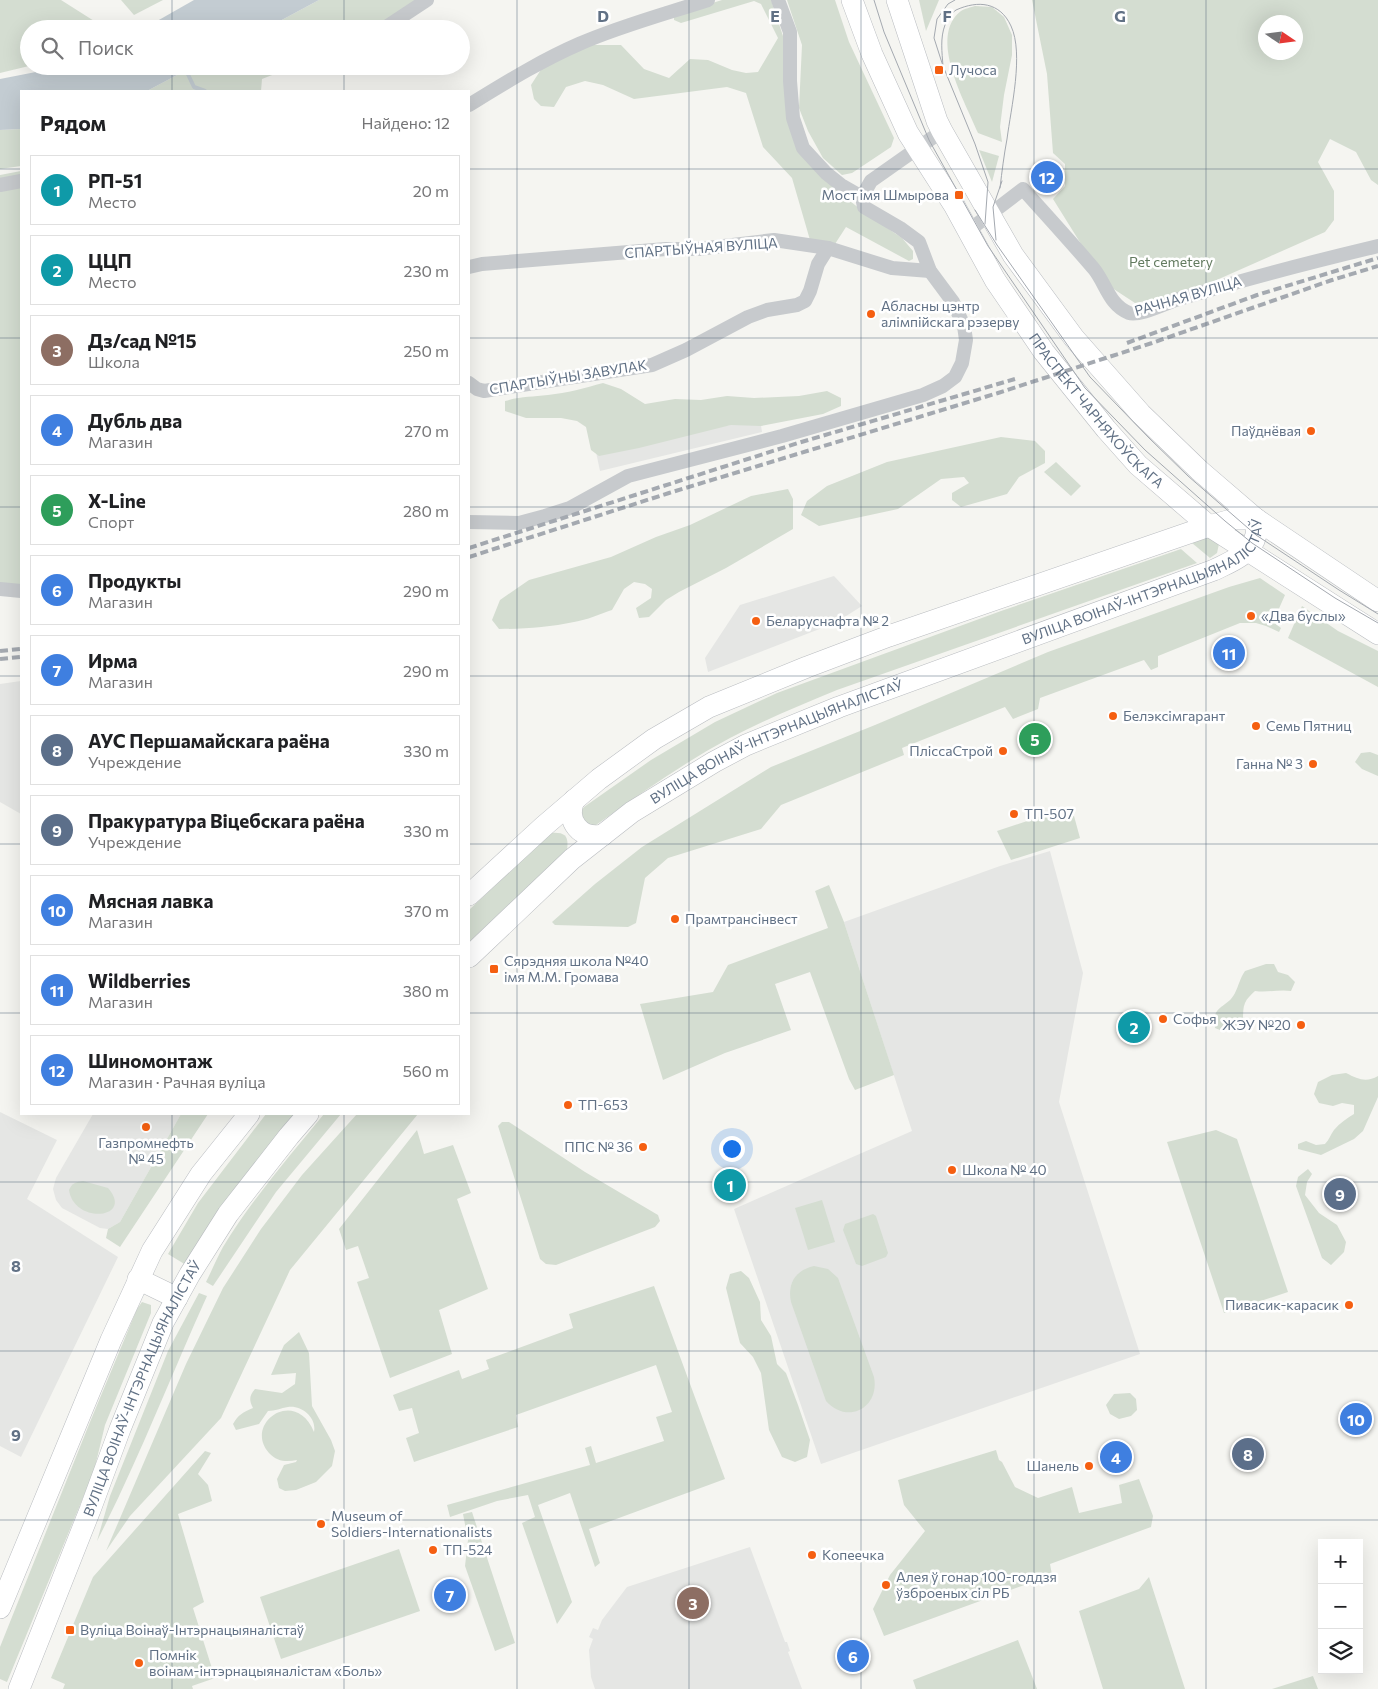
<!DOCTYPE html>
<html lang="ru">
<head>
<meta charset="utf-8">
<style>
	body { margin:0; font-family:Commissioner,sans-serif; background:#f6f6f6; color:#202124 }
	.controls { position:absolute; right:15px; bottom:15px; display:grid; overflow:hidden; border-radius:0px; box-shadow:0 5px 20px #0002 }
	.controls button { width:45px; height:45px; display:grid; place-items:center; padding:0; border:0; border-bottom:1px solid #e0e0e0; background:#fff; color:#202124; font:25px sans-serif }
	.compass { position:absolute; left:1258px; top:15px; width:45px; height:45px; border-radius:50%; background:#fff; box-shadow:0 5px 20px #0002; rotate:103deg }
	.you { position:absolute; left:731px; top:1148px; width:18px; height:18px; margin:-12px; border:4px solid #fff; border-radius:50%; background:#1a73e8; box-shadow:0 0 0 8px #1a73e833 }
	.badge { display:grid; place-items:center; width:32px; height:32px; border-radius:50%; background:#0f766e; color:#fff; font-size:16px; font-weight:700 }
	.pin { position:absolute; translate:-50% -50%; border:2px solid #fff; box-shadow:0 1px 5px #0006 }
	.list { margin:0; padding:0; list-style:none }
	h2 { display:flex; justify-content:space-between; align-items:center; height:65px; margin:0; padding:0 20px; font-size:21px }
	h2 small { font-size:16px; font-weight:400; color:#757577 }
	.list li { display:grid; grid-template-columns:32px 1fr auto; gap:15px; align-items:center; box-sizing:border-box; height:70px; margin:0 10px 10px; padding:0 10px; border:1px solid #e0e0e0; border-radius:0px }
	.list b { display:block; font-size:19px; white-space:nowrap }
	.list p { margin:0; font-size:16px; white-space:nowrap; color:#757577 }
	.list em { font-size:16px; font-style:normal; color:#757577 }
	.icon { flex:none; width:28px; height:28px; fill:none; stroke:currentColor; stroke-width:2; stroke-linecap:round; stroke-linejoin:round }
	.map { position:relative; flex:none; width:1378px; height:1689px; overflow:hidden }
	.search { position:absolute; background:#fff; box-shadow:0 5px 20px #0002; left:20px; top:20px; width:450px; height:55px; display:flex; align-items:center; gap:12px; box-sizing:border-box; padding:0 18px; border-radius:28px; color:#757577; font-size:19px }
	.panel { position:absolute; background:#fff; box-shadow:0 5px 20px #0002; left:20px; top:90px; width:450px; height:1025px; border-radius:0px }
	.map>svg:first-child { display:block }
	.built { fill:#e5e6e4 }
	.green { fill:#d4ddd1; fill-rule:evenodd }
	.water { fill:#c3ccd2 }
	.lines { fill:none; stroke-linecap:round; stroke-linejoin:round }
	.stream { stroke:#c3ccd2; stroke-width:4 }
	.primary-casing { stroke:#b9bcc0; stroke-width:22 }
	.minor { stroke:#c7cacd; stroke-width:14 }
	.primary { stroke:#fff; stroke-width:21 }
	.tram { stroke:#a4a9b0; stroke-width:1 }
	.rail { stroke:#a4a9b0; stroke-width:4; stroke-dasharray:8 4; stroke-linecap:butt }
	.grid { fill:none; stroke:#617185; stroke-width:1; stroke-opacity:0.55 }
	.poi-dot { fill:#f55f11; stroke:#fff; stroke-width:2 }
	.labels { text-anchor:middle; stroke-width:5; stroke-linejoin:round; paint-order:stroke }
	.poi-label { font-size:14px; fill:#617185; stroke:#fff; text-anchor:start }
	.street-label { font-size:14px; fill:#617185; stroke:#fff }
	.park-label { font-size:14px; fill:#637b60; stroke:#fff }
	.grid-label { font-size:16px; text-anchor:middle; font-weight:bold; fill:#617185; stroke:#fff; stroke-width:5; stroke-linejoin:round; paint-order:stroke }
</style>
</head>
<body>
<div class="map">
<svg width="1378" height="1689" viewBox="0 0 1378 1689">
	<rect width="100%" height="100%" fill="#f5f5f1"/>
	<g class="built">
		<path d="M760,419L762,432L600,471L596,452Z"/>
		<path d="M834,576L862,606L835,623L708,672L705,658L740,605Z"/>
		<path d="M21,681V814L0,802V684Z"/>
		<path d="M1050,851L1083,973L1059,1102L1140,1354L821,1464L734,1209L912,1131L844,922L1000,866Z"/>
		<path d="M0,1112L57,1140L27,1199L118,1257L21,1457L0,1446Z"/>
		<path d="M93,1114H181L120,1222L108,1229L100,1228L62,1208L56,1200L53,1189L56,1178Z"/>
		<path d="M750,1547L785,1642H787L790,1651L788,1652L802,1689H595L591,1677L589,1650L593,1639L589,1637L593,1628L598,1630L602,1620L627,1587Z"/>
	</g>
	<g class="green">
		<path d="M0,0H61L102,26V29H29V66L0,73Z"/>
		<path d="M121,0H163L134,15Z"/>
		<path d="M319,0H423L369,29H265Z"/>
		<path d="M722,0H771L783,36L785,83L801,153L840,193L865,213L902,238L913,251V259L909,261L846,227L835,244L810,240L792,178L763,147L746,93L727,87L634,99L603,85L585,81L566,87L554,107L541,106L534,99L531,85L542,68L590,45H621L644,69L669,78L690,59L708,60L732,70L746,73L758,72L778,38L761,4L754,1L681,23L674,20V15Z"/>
		<path d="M787,0H835L849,42L894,138L891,147L852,173L842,175L823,158L808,131L799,108L802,45Z"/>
		<path d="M919,0H939L926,31Z"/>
		<path d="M1032,0H1378V185L1371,180L1356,152L1330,139L1318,162L1334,191V220L1325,232L1185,294L1135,303L1106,284L1053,199L1065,186V164L1053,153L1047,74ZM1266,22H1296V52H1266Z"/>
		<path d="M975,6L992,7L1004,17L1012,35V55L1004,95L1000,127L1002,142L978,133C966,103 927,37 961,11C964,9 971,7 975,6Z"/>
		<path d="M194,66H295L262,79L261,91H147Z"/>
		<path d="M21,129V166L0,169V130Z"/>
		<path d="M979,150L999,156L992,182Z"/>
		<path d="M21,171V584H0V175Z"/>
		<path d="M603,383L621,389L645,404L675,399L701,400L727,396L754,398L799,396L827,391L841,398V406L823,414L761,426L731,425L639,448L599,456L591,450L586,427L577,421L561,418H526L505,411V401C522,396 532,397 548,395C567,393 585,388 603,383Z"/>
		<path d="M1001,437L1035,441L1045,451V463L1019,477L1007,494L961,507L952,500V493L969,483L964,477L941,479L898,509L819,526L801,515L807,501L827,486L887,462Z"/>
		<path d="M1056,462L1081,486L1071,496L1044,472Z"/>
		<path d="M788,489L793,499V529L726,568L679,592L666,600L649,617L639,618L636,608L651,598L652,589L645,584L634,582L624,589L612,610C600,614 587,620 574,622C550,627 524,629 499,629L492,620L500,600L529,580L611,557L656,537L690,525L751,496Z"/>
		<path d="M1210,537L1219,544L1217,553L1210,558L1192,543Z"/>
		<path d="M1181,549L1197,563L837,690C801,705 764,720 730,738C683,763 639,795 596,825L586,828L578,815L584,807L651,760L715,722L777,693L1001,611Z"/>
		<path d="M1260,578L1285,595L1273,622L1281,628L1279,632L1266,626L1256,623H1240L1158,656V667L1151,670L1144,660L1040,698L1038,709L1013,719L1005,707L902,748L904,755L781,805L761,829L668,858L645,878L636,923L628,927L555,925L552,922L595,884L642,847L771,767L875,725L1048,652L1229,587Z"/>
		<path d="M1302,606L1338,631L1378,651V687L1288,638Z"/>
		<path d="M1370,752L1378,755V776L1362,769L1355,762L1361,753Z"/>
		<path d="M1054,812L1074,816L1080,838L1011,860L997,831Z"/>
		<path d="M551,833C565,832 569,836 567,850L469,942V910Z"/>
		<path d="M829,885L844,922L894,1075L855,1090L849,1079L810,972L775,984L791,1030L725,1053L663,1080L640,1004L713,992L728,965L828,928L815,891Z"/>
		<path d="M1266,964H1274L1278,972L1288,975L1295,982L1291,991C1279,989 1268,993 1255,991C1251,995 1247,998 1245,1003C1242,1010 1244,1017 1242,1023C1237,1035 1223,1032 1215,1028C1211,1004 1227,1009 1235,993C1239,985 1240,978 1245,971Z"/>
		<path d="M1346,1073C1358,1079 1366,1083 1378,1076V1097L1363,1131L1354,1139L1321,1155L1298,1149V1144L1306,1141L1316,1145L1325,1144C1329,1140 1331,1134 1334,1130C1340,1123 1347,1118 1354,1114V1105L1342,1103L1333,1106L1319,1103L1314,1094L1318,1082L1332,1075Z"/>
		<path d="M181,1114H208L120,1247L106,1238L108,1229L120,1222Z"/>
		<path d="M266,1114H294L217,1212L186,1265L168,1254L198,1203Z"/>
		<path d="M324,1114H341L276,1192L213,1286L206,1282C212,1270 217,1258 223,1247C252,1199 289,1157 324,1114Z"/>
		<path d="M357,1114H418L290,1270L221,1418L130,1516L106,1551L186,1364L223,1288L261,1229L302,1175Z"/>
		<path d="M502,1122H509L585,1172L658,1215L660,1221L655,1227L556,1265L546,1264L540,1259L498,1126Z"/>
		<path d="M417,1130L424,1154L453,1145L471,1193L457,1199L488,1289L439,1310L452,1354L390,1378L357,1282L369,1278L358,1246L346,1250L339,1229Z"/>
		<path d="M1216,1130L1237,1139L1288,1292L1224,1313L1167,1142Z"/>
		<path d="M1308,1169L1312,1174L1307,1182L1305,1195L1319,1213L1337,1225L1346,1242L1344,1252L1331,1265L1322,1258L1296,1186L1298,1177Z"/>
		<path d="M83,1181L108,1188C135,1219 74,1225 69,1190C72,1183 76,1182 83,1181Z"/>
		<path d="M822,1200L835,1242L808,1250L795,1208Z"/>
		<path d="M873,1214L876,1216L888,1253L886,1257L862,1266L856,1264L843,1230L845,1224Z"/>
		<path d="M814,1266L828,1269L838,1278L874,1377C880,1408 847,1425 826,1401L791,1302C787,1283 796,1270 814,1266Z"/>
		<path d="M741,1271L749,1278L760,1302L761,1320L771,1336L777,1364L786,1373L798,1405L810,1440L807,1457L795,1462L782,1457L769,1430L761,1373L753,1357L740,1343L732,1312L726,1288L730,1274Z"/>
		<path d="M654,1286L725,1479L589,1529L600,1563L595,1567L570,1493L538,1505L572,1602L557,1624L522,1523L535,1517L528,1495L497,1501L450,1517L447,1505L590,1465L585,1448L591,1446L596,1463L664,1441L656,1417L672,1412L656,1365L516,1415L518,1427L414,1462L406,1438L419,1433L412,1408L399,1411L393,1395L459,1370L462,1379L489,1369L486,1360L573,1328L569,1314Z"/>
		<path d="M199,1293L207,1296C170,1378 138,1461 97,1541L110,1496L168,1351Z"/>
		<path d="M142,1302L151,1305V1313L105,1425L94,1471L7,1682L0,1679V1647L90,1422L137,1309Z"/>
		<path d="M299,1332L309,1353L312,1406L331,1440L335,1451L332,1466L316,1482L296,1490L285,1491L279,1488L277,1479L284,1465L296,1462L297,1460C287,1462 277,1462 269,1453C243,1424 295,1386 314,1432C317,1418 302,1405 288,1407C281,1408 275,1411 268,1411L259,1424L236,1430L233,1424C238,1415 243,1412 253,1408C249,1400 249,1396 255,1389L282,1393L295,1384L296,1373L271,1375L284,1345Z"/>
		<path d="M1130,1393L1136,1399L1137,1410L1131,1416L1119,1419L1110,1414L1106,1405L1114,1394Z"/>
		<path d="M996,1450L999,1460L1002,1462L1015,1487L1038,1498L1072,1487L1079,1513L1122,1503L1119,1485L1139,1479L1153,1516L1151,1527L1050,1564L1052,1575L884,1636L873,1609L890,1575L925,1531L904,1505L898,1480Z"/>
		<path d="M205,1451L211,1453L198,1474L208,1485L212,1501L178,1514L204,1602L193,1608L215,1678L192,1686L193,1689H63L65,1684L51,1678L93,1577Z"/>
		<path d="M472,1512L515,1643L495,1651L465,1566L468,1540L463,1514Z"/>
		<path d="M399,1549L420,1611L281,1659L260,1597Z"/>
		<path d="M1149,1577L1185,1689H1103L1079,1611L1139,1589Z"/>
		<path d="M1018,1640L1037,1689H916L913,1680Z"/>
		<path d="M1313,1676L1318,1689H1272Z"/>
	</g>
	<g class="water">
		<path d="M194,0H319L265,29H143Z"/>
		<path d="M55,66H194L147,91H21V129L0,130V79L41,71Z"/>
	</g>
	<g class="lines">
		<path class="stream" d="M184,66L194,87L205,91"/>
		<g class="primary-casing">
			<g id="primary">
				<path id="s1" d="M852,0L872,54L908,133L954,205L995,280L1044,352L1106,429L1138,465L1209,526L1378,634"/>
				<path d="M897,0L937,121L942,131L1013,255L1074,338L1141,414L1199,470L1256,519L1378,601"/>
				<path d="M574,800C565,821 581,840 603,835"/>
				<path d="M469,895L544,826L599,779L654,739L709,707L807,667L889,636L1209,526L1235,519H1256"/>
				<path id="s2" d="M469,957L572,859L632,812L714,762L746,745L839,707L1214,570C1230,562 1251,555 1256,535C1257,530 1256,524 1256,519"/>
				<path d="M138,1279L177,1298"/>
				<path d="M0,1608L111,1340L152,1251L201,1174L249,1114"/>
				<path id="s3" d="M19,1689L90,1510L120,1429L163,1323L190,1274L228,1214L289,1136L308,1114"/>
			</g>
		</g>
		<g class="minor">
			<path d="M778,0L790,32V81L793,118L803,148L826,173L841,185L862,197"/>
			<path d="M383,29L427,0"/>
			<path d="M469,105C505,83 540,61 579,44C620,26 665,14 708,0"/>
			<path d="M0,185L21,181"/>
			<path d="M968,231L1023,189C1047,216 1071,242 1094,269C1106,284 1109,305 1129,313C1139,317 1168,302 1179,299C1245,279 1311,262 1378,246"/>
			<path d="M469,267L482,264L666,249H698L774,240L828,248L892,268L930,271"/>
			<path d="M469,383L477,389L484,391L652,365L686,350L748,317L767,310L797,305L805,301L810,291L818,264L828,248"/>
			<path d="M469,522L519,523L545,516L570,508L628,476L782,436L923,395L943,386L955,377L962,363L966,340L964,326L953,302L930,271L919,242L900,228L864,207L862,197L871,181L942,131"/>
			<path d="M0,589L21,591"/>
		</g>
		<use href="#primary" class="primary"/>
		<g class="tram">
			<path d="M874,0L884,32L929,140L988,246L1085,388L1145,450L1225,521L1252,543L1335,598L1378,623"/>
			<path d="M955,0L948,4L937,19L934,38L943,66L975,144L988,182L985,224"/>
			<path d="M943,66C942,52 940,38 945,25C947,19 952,13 956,10C978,0 1000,2 1011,26C1024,54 1011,108 1007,139C1004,155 1002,171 1000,188"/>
			<path d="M975,210L997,245L1090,377L1149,438L1188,476L1256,535L1339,590L1378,614"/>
			<path d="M996,240L993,207L1002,181"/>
		</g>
		<g class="rail">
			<path d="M1127,343L1257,295L1378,258"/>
			<path d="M469,548L798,443L1015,379"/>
			<path d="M469,557L669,493L998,393L1152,343L1332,280L1378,266"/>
			<path d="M0,651L21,649"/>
			<path d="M0,659L21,657"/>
		</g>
	</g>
	<path class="grid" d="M172,0V29M344,0V29M517,0V1689M689,0V1689M861,0V1689M1034,0V1689M1206,0V1689M172,66V91M344,66V91M0,169H21M469,169H1378M0,338H21M469,338H1378M0,507H21M469,507H1378M0,676H21M469,676H1378M0,844H21M469,844H1378M0,1013H21M469,1013H1378M172,1114V1689M344,1114V1689M0,1182H1378M0,1351H1378M0,1520H1378"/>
	<g class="poi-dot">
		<rect x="934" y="65" width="10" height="10" rx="2.5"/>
		<rect x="954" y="190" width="10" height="10" rx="2.5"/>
		<circle cx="871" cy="314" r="5"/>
		<circle cx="1311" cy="431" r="5"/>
		<circle cx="1251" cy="616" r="5"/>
		<circle cx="756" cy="621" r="5"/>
		<circle cx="1113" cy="716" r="5"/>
		<circle cx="1256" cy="726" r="5"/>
		<circle cx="1003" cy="751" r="5"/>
		<circle cx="1313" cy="764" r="5"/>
		<circle cx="1014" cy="814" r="5"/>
		<circle cx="675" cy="919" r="5"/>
		<rect x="489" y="964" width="10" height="10" rx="2.5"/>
		<circle cx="1163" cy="1019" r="5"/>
		<circle cx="1301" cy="1025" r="5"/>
		<circle cx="568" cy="1105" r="5"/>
		<circle cx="146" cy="1127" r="5"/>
		<circle cx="643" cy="1147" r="5"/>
		<circle cx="952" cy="1170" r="5"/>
		<circle cx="1349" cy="1305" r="5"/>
		<circle cx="1089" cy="1466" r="5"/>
		<circle cx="321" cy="1524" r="5"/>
		<circle cx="433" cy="1550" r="5"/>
		<circle cx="812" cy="1555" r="5"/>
		<circle cx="886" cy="1585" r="5"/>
		<rect x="65" y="1625" width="10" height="10" rx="2.5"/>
		<circle cx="139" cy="1663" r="5"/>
	</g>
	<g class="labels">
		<g class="poi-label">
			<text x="949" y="75">Лучоса</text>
			<text x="949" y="200" text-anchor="end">Мост імя Шмырова</text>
			<text x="881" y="311">Абласны цэнтр<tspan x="881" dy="16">алімпійскага рэзерву</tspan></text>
			<text x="1301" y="436" text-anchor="end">Паўднёвая</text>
			<text x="1261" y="621">«Два буслы»</text>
			<text x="766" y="626">Беларуснафта № 2</text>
			<text x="1123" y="721">Белэксімгарант</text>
			<text x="1266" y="731">Семь Пятниц</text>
			<text x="993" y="756" text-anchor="end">ПліссаСтрой</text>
			<text x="1303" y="769" text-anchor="end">Ганна № 3</text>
			<text x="1024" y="819">ТП-507</text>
			<text x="685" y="924">Прамтрансінвест</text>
			<text x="504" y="966">Сярэдняя школа №40<tspan x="504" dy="16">імя М.М. Громава</tspan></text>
			<text x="1173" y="1024">Софья</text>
			<text x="1291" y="1030" text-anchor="end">ЖЭУ №20</text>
			<text x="578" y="1110">ТП-653</text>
			<text x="146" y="1148" text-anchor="middle">Газпромнефть<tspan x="146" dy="16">№ 45</tspan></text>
			<text x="633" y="1152" text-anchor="end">ППС № 36</text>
			<text x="962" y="1175">Школа № 40</text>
			<text x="1339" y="1310" text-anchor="end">Пивасик-карасик</text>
			<text x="1079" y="1471" text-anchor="end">Шанель</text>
			<text x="331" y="1521">Museum of<tspan x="331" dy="16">Soldiers-Internationalists</tspan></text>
			<text x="443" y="1555">ТП-524</text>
			<text x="822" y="1560">Копеечка</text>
			<text x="896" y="1582">Алея ў гонар 100-годдзя<tspan x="896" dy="16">ўзброеных сіл РБ</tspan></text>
			<text x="80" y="1635">Вуліца Воінаў-Інтэрнацыяналістаў</text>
			<text x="149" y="1660">Помнік<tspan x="149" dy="16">воінам-інтэрнацыяналістам «Боль»</tspan></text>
		</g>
		<g class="street-label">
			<text transform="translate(701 248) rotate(-4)" y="5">СПАРТЫЎНАЯ ВУЛІЦА</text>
			<text transform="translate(1188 296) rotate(-16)" y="5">РАЧНАЯ ВУЛІЦА</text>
			<text transform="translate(568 377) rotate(-9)" y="5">СПАРТЫЎНЫ ЗАВУЛАК</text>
			<text dy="5" stroke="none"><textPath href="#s1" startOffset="481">ПРАСПЕКТ ЧАРНЯХОЎСКАГА</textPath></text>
			<text dy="5" stroke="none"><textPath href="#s2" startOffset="785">ВУЛІЦА ВОІНАЎ-ІНТЭРНАЦЫЯНАЛІСТАЎ</textPath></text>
			<text dy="5" stroke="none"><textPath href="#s2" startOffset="380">ВУЛІЦА ВОІНАЎ-ІНТЭРНАЦЫЯНАЛІСТАЎ</textPath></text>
			<text dy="5" stroke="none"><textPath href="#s3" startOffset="325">ВУЛІЦА ВОІНАЎ-ІНТЭРНАЦЫЯНАЛІСТАЎ</textPath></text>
		</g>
		<g class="park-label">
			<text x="1171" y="267">Pet cemetery</text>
		</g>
	</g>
	<g class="grid-label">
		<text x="603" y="22">D</text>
		<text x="775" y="22">E</text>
		<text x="947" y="22">F</text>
		<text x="1120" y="22">G</text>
		<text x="16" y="1272">8</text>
		<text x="16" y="1441">9</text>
	</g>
</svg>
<div class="controls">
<button>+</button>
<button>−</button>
<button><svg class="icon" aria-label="layers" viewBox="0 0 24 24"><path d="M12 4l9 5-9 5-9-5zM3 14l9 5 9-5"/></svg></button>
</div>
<svg class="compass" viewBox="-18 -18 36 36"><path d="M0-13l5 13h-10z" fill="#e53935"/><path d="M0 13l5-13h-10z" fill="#757577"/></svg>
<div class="you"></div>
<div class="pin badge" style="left:730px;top:1185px;background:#0f9aa8">1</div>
<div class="pin badge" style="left:1134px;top:1027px;background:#0f9aa8">2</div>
<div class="pin badge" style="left:693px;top:1603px;background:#8d6e63">3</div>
<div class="pin badge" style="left:1116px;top:1457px;background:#3f7fe0">4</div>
<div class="pin badge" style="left:1035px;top:739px;background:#2e9e5b">5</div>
<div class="pin badge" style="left:853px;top:1656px;background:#3f7fe0">6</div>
<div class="pin badge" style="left:450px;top:1595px;background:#3f7fe0">7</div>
<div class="pin badge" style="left:1248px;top:1454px;background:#5c6f8a">8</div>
<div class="pin badge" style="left:1340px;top:1194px;background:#5c6f8a">9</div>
<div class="pin badge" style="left:1356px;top:1419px;background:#3f7fe0">10</div>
<div class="pin badge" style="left:1229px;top:653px;background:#3f7fe0">11</div>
<div class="pin badge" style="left:1047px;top:177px;background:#3f7fe0">12</div>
<div class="search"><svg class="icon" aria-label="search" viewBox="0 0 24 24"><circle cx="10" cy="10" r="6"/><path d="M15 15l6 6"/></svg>Поиск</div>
<section class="panel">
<h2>Рядом<small>Найдено: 12</small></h2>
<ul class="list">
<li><span class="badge" style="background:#0f9aa8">1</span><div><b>РП-51</b><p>Место</p></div><em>20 m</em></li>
<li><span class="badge" style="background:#0f9aa8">2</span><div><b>ЦЦП</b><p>Место</p></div><em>230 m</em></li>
<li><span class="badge" style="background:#8d6e63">3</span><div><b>Дз/сад №15</b><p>Школа</p></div><em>250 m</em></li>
<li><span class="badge" style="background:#3f7fe0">4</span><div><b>Дубль два</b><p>Магазин</p></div><em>270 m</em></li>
<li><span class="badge" style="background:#2e9e5b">5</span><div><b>X-Line</b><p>Спорт</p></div><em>280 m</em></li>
<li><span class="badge" style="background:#3f7fe0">6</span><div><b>Продукты</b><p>Магазин</p></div><em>290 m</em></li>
<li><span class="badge" style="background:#3f7fe0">7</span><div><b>Ирма</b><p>Магазин</p></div><em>290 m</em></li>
<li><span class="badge" style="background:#5c6f8a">8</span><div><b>АУС Першамайскага раёна</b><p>Учреждение</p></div><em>330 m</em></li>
<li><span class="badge" style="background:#5c6f8a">9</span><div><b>Пракуратура Віцебскага раёна</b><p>Учреждение</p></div><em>330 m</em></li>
<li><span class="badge" style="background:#3f7fe0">10</span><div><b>Мясная лавка</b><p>Магазин</p></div><em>370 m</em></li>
<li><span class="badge" style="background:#3f7fe0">11</span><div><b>Wildberries</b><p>Магазин</p></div><em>380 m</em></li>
<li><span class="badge" style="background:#3f7fe0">12</span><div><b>Шиномонтаж</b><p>Магазин · Рачная вуліца</p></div><em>560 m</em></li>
</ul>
</section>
</div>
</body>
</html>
